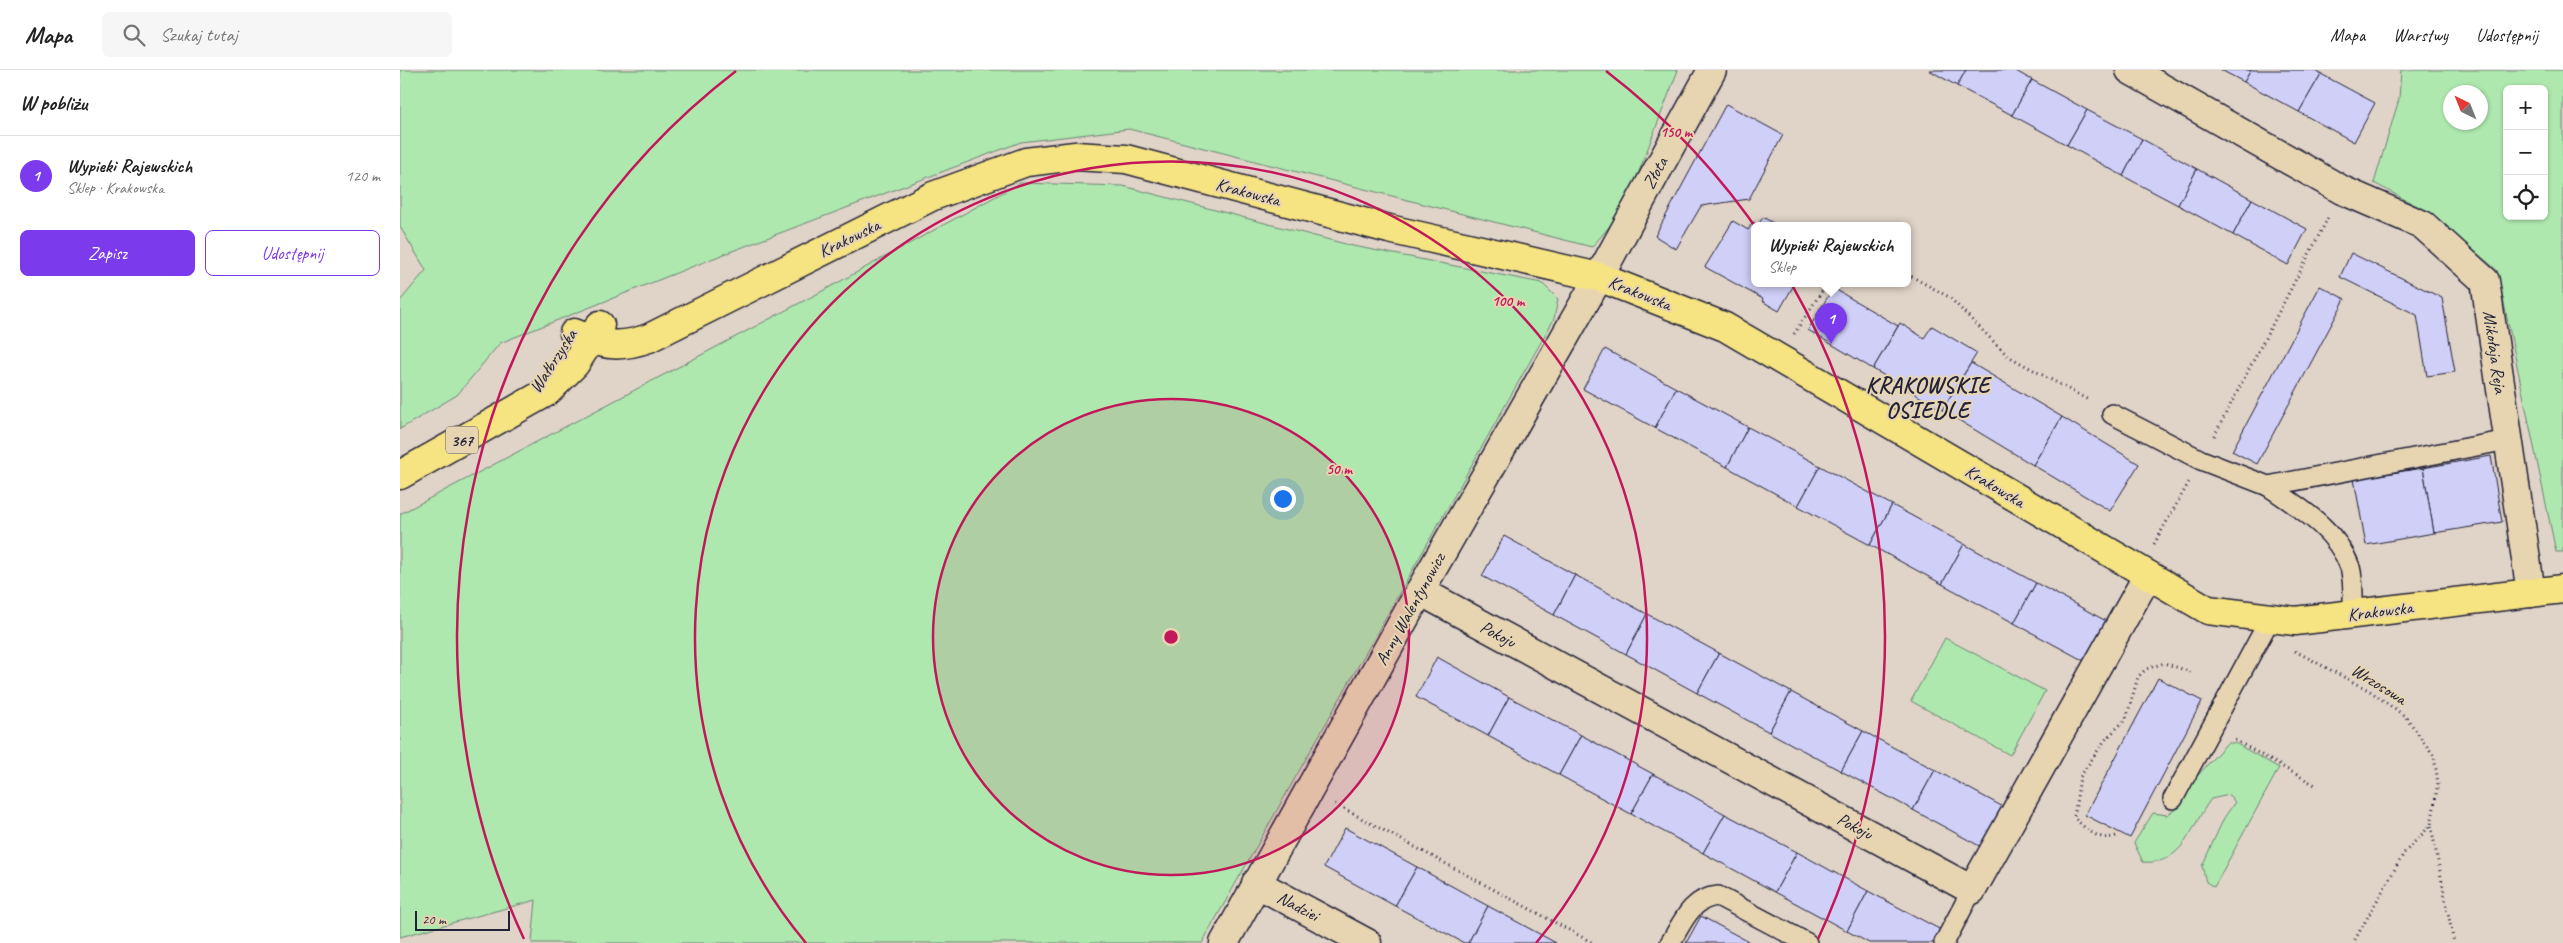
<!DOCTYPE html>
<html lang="pl">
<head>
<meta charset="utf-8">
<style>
	body { margin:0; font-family:Caveat,sans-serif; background:#f6f6f6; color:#222 }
	.controls { position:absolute; right:15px; top:15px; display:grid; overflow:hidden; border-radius:8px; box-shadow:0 1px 4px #0004 }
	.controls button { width:45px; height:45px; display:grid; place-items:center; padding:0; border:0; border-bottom:1px solid #e0e0e0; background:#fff; color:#222; font:25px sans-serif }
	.compass { position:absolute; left:2043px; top:15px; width:45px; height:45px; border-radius:50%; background:#fff; box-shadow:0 1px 4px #0004; rotate:317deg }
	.scale { position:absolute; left:15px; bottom:12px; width:95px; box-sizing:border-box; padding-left:5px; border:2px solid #22223b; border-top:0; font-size:14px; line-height:18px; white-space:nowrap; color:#22223b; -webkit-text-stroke:4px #e7d5b2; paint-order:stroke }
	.you { position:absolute; left:882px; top:428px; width:18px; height:18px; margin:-12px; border:4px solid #fff; border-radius:50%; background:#1a73e8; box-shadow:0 0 0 8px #1a73e833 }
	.badge { display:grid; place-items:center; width:32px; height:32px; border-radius:50%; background:#7c3aed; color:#fff; font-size:16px; font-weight:700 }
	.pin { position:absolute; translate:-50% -41px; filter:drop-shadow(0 1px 2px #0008) }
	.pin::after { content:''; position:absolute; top:26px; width:18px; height:15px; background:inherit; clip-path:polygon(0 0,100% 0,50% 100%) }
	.popup { position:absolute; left:1351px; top:152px; width:160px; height:65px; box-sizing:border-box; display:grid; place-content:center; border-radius:8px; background:#fff; filter:drop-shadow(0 1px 4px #0005); font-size:16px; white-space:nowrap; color:#767676 }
	.popup b { font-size:19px; color:#222 }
	.popup::after { content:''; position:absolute; left:50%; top:100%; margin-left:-10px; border:10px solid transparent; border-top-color:#fff }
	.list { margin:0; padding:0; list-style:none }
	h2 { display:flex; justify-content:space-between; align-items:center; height:65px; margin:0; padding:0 20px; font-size:21px }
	h2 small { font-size:16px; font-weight:400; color:#767676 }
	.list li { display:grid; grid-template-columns:32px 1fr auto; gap:15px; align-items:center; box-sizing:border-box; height:80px; padding:0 20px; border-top:1px solid #e0e0e0 }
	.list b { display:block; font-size:19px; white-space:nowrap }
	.list p { margin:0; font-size:16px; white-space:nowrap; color:#767676 }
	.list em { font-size:16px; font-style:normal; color:#767676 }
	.actions { display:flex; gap:10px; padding:15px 20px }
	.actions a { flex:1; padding:11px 0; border:1px solid #7c3aed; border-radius:8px; text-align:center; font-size:18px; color:#7c3aed }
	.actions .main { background:#7c3aed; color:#fff }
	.icon { flex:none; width:28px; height:28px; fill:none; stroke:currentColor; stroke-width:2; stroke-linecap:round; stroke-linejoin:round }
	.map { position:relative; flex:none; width:2163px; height:873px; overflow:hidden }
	header { display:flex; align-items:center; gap:30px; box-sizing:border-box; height:70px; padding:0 25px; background:#fff; border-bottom:1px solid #e0e0e0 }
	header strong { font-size:24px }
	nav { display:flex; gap:28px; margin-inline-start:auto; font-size:18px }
	.search { width:350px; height:45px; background:#f6f6f6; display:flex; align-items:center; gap:12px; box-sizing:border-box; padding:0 18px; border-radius:8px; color:#767676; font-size:19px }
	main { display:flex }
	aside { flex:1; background:#fff }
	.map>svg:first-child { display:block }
	.green { fill:#aee8ae; stroke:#688574; fill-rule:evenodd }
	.building { fill:#cfcff7; stroke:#22223b }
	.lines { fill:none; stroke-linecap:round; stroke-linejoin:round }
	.service-casing { stroke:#22223b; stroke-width:22 }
	.minor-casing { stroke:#22223b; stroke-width:31 }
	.primary-casing { stroke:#22223b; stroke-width:31 }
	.path { stroke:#22223b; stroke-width:3; stroke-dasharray:1 4; stroke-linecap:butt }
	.service { stroke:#e7d5b2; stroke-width:19 }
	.minor { stroke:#e7d5b2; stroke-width:28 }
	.primary { stroke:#f6e381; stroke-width:28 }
	.ring { fill:none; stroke:#c2185b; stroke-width:2.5 }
	.labels { text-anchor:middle; stroke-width:4; stroke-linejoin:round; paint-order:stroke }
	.shield { fill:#e7d5b2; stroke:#5d585f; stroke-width:1 }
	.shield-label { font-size:16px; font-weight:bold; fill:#22223b }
	.street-label { font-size:18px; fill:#22223b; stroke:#e7d5b2 }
	.district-label { font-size:22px; font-weight:bold; letter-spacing:1px; fill:#22223b; stroke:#e7d5b2 }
	.centre { fill:#c2185b; stroke:#e7d5b2; stroke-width:2.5 }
	.ring-label { font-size:15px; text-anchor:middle; font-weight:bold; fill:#c2185b; stroke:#e7d5b2; stroke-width:4; stroke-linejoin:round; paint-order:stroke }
</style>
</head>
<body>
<header>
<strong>Mapa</strong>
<div class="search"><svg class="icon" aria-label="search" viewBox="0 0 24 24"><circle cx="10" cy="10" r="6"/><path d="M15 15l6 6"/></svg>Szukaj tutaj</div>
<nav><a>Mapa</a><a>Warstwy</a><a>Udostępnij</a></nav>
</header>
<main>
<aside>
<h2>W pobliżu<small></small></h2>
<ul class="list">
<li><span class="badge">1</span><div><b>Wypieki Rajewskich</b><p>Sklep · Krakowska</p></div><em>120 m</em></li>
</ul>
<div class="actions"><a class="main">Zapisz</a><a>Udostępnij</a></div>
</aside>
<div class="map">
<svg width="2163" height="873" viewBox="0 0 2163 873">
	<rect width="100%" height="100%" fill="#e0d3c7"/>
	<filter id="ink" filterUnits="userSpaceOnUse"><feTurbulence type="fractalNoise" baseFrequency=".02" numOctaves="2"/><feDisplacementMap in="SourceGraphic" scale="10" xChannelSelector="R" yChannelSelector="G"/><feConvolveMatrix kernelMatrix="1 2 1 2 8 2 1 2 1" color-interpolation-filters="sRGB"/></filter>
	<g filter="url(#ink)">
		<g class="green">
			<path d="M0,0H1278L1225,138L1192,177L729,59L621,72L319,186L100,273L57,325L0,359V231L26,200L0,157Z"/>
			<path d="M2001,0H2163V482H2156L2097,200L2028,142L1974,113L1999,29ZM2107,19H2144V146H2107ZM2050,22H2080V52H2050Z"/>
			<path d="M620,113L723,116L953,176L1142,213L1158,229L1154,249L802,873H132L136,830L0,867V444L430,217Z"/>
			<path d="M1545,568L1645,621L1610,685L1511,631Z"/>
			<path d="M1827,673H1835L1879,698L1814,817L1806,812L1802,796L1824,748L1835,732L1829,725L1811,729C1791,755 1784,796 1743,792L1734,773L1753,743L1767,745L1779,737L1791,713Z"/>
		</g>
		<g class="building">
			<path d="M1529,0H1566L1557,16Z"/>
			<path d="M1566,0H1614L1632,10L1612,45L1557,16Z"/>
			<path d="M1821,0H1851L1844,12Z"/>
			<path d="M1851,0H1914L1921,4L1899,42L1844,12Z"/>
			<path d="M1921,4L1975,33L1954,72L1899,42Z"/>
			<path d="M1632,10L1687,40L1667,75L1612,45Z"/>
			<path d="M1326,34L1383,65L1349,129L1301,136L1276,179L1255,166Z"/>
			<path d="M1687,40L1742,69L1723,106L1667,75Z"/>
			<path d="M1742,69L1797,99L1778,135L1723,106Z"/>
			<path d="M1797,99L1852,129L1833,165L1778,135Z"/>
			<path d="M1852,129L1907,159L1888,195L1833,165Z"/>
			<path d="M1363,147L1376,155H1358Z"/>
			<path d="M1333,151L1348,160L1353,152L1358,155H1355V213H1395L1379,241L1362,231L1363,229L1305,197Z"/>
			<path d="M1951,183L2042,228L2055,302L2027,306L2017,245L1940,207Z"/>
			<path d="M1920,216L1945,229L1857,394L1832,381Z"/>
			<path d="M1433,218L1498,256L1473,299L1408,260Z"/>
			<path d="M1500,253L1524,268L1532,256L1577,283L1542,340L1473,299Z"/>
			<path d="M1205,279L1276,318L1255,358L1183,319Z"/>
			<path d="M1571,293L1662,347L1633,395L1542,340Z"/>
			<path d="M1276,318L1348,357L1327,397L1255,358Z"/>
			<path d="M1662,347L1739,394L1710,441L1633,395Z"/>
			<path d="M1348,357L1420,396L1398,436L1327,397Z"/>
			<path d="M2091,386L2102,452L2034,463L2023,398Z"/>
			<path d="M1420,396L1492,435L1470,475L1398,436Z"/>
			<path d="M2023,398L2034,463L1966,475L1954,409Z"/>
			<path d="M1492,435L1564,474L1542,514L1470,475Z"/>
			<path d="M1104,466L1175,505L1154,545L1082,506Z"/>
			<path d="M1564,474L1636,513L1614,553L1542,514Z"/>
			<path d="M1175,505L1247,544L1226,584L1154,545Z"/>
			<path d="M1636,513L1708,552L1686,592L1614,553Z"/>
			<path d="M1247,544L1319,583L1297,623L1226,584Z"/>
			<path d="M1319,583L1391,622L1369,662L1297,623Z"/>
			<path d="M1037,587L1109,627L1088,666L1016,627Z"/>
			<path d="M1758,608L1802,631L1730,768L1685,745Z"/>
			<path d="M1391,622L1463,661L1441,701L1369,662Z"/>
			<path d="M1109,627L1181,665L1159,705L1088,666Z"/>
			<path d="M1463,661L1535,700L1513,740L1441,701Z"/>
			<path d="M1181,665L1253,704L1231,744L1159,705Z"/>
			<path d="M1535,700L1607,739L1585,779L1513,740Z"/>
			<path d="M1253,704L1325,744L1303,783L1231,744Z"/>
			<path d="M1325,744L1397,782L1375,822L1303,783Z"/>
			<path d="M945,758L1017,797L995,836L924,797Z"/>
			<path d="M1397,782L1468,821L1447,861L1375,822Z"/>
			<path d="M1017,797L1088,836L1068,873H1064L995,836Z"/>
			<path d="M1468,821L1541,860L1534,873H1469L1447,861Z"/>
			<path d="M1088,836L1156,873H1068Z"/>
			<path d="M1301,846L1351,873H1286Z"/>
		</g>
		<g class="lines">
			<g class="service-casing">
				<g id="service">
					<path d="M1712,344L1801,390L1868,416L2108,370"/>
					<path d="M1868,416C1900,438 1936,459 1950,497C1954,511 1953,529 1953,544"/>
					<path d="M1773,729L1871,547"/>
					<path d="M1270,873C1283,852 1291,828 1318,826L1407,873"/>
					<path d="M1544,873L1572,820"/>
				</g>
			</g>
			<g class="minor-casing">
				<g id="minor">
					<path d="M1730,0L1942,120L2023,155L2085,211L2131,523"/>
					<path d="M1020,521L1572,820L1748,505"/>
					<path d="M856,813L967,873"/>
					<path d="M824,873L1020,521L1199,207L1312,0"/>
				</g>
			</g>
			<g class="primary-casing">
				<g id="primary">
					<path d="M174,263C204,275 218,279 249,268L533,126L626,92L675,86L726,89L989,159L1199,207L1325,257L1808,540L1895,551L2163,519"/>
					<path d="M0,405L147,322L175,294L200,255"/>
				</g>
			</g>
			<g class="path">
				<path d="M1507,204L1549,227L1608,286L1690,331"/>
				<path d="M1394,264L1424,218L1432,213"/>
				<path d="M1814,366L1929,146"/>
				<path d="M1754,474L1789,412"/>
				<path d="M1895,581L1970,621L2006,647L2034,686L2038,713L2031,755L2004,783L1953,873"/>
				<path d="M1835,670L1915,715"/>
				<path d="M935,734L1193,873"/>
				<path d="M2031,756L2054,873"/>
				<path d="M1716,766C1699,772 1685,759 1674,747L1680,707L1705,670L1726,649L1738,607L1746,599L1764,593L1794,603"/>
			</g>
			<use href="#service" class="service"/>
			<use href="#minor" class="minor"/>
			<use href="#primary" class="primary"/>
		</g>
	</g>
	<circle cx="771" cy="567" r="238" fill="#c2185b" fill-opacity=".12"/>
	<g class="ring">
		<circle cx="771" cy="567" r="238"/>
		<path d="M406 873A476 476 0 1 1 1136 873"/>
		<path d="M124 869A714 714 0 0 1 336 1M1206 1A714 714 0 0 1 1418 869"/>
	</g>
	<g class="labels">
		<rect class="shield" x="46" y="356.5" width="32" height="27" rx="4"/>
		<g class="shield-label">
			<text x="62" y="376">367</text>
		</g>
		<g class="street-label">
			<text transform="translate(1255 103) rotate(-62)" y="6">Złota</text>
			<text transform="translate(848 122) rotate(15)" y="6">Krakowska</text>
			<text transform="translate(449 168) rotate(-26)" y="6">Krakowska</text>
			<text transform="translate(1240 223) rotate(22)" y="6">Krakowska</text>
			<text transform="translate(2095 282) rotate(82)" y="6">Mikołaja Reja</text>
			<text transform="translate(153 291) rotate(-57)" y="6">Wałbrzyska</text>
			<text transform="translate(1595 416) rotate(31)" y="6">Krakowska</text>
			<text transform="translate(1010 539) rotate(-61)" y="6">Anny Walentynowicz</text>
			<text transform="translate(1980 541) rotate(-7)" y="6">Krakowska</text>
			<text transform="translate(1098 564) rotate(28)" y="6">Pokoju</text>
			<text transform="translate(1979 614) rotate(32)" y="6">Wrzosowa</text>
			<text transform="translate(1455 756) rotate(28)" y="6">Pokoju</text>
			<text transform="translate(898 836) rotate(28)" y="6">Nadziei</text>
		</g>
		<g class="district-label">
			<text x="1528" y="323">KRAKOWSKIE<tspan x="1528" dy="25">OSIEDLE</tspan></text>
		</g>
	</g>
	<circle cx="771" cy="567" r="8" class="centre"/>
	<g class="ring-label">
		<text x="1276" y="67">150 m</text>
		<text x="1108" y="236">100 m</text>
		<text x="939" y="404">50 m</text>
	</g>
</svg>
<div class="controls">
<button>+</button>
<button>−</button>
<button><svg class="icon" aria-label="locate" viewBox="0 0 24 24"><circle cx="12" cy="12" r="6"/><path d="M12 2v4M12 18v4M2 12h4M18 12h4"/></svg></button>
</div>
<svg class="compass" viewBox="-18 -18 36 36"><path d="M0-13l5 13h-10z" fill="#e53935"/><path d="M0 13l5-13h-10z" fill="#767676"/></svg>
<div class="scale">20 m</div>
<div class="you"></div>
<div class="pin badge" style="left:1431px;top:274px">1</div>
<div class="popup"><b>Wypieki Rajewskich</b>Sklep</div>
</div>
</main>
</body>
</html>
